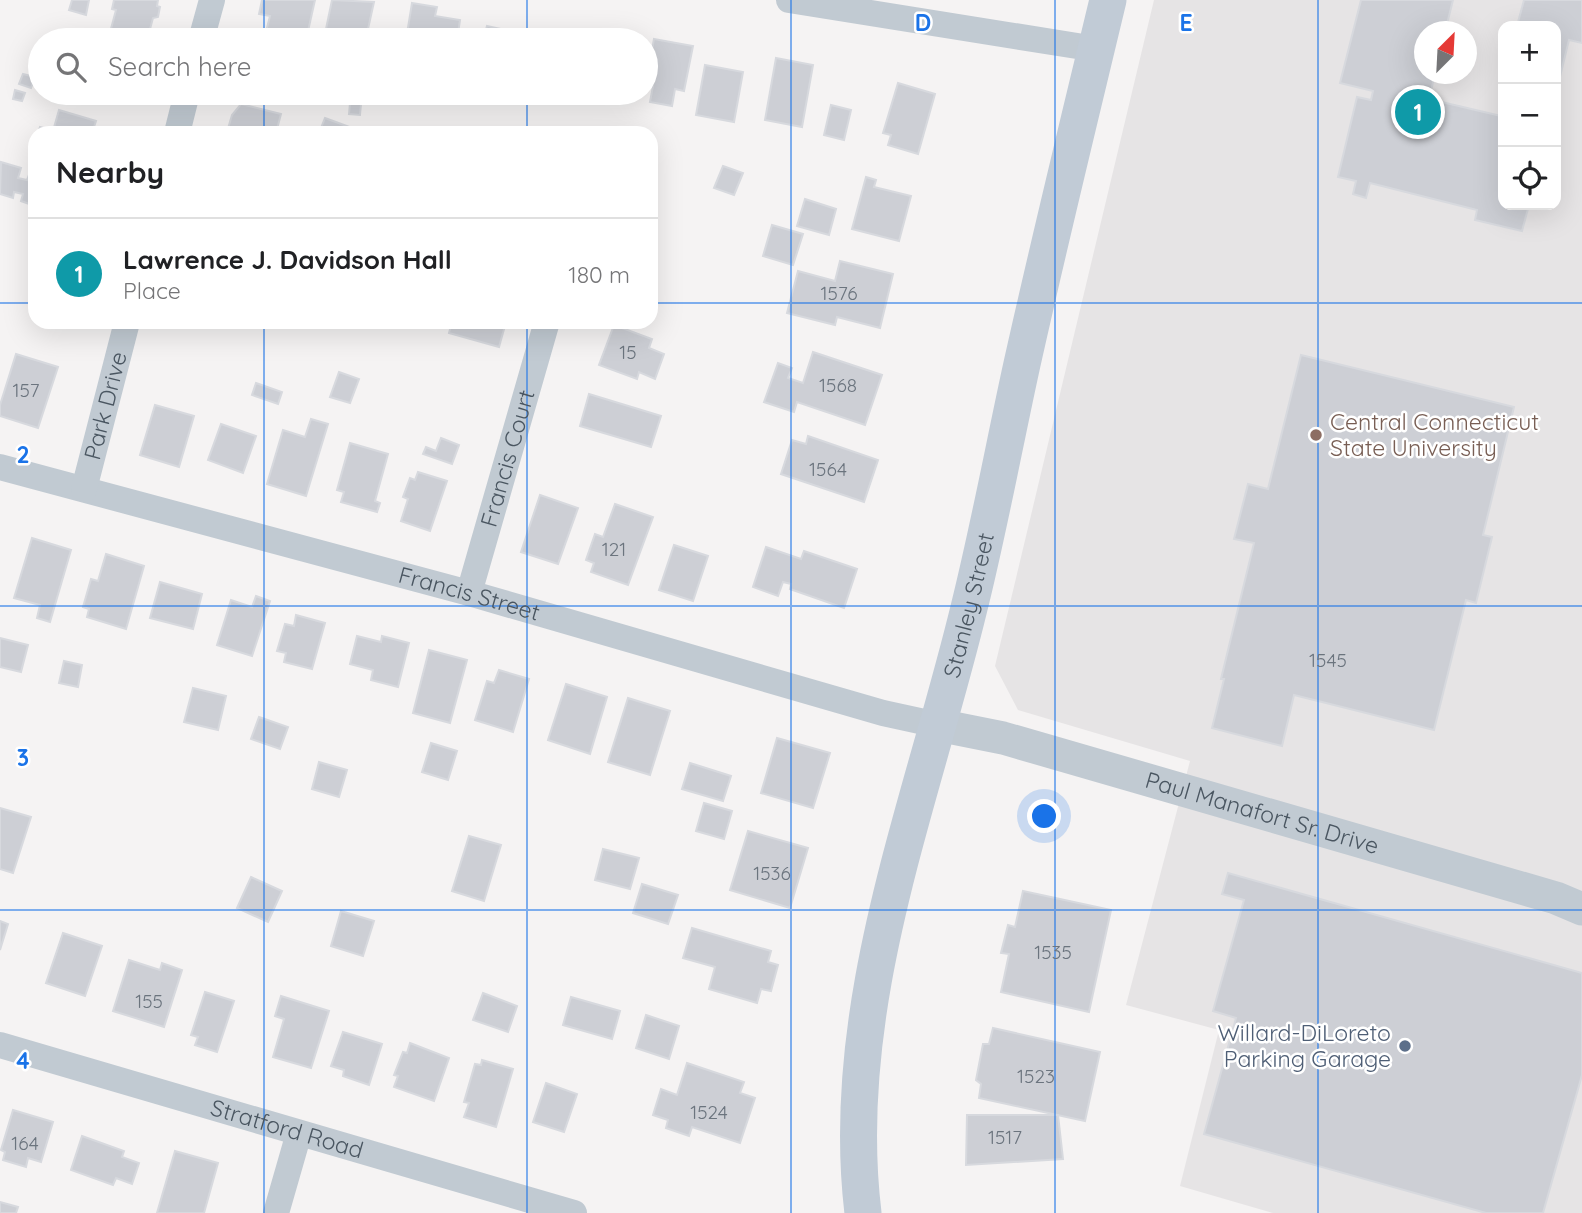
<!DOCTYPE html>
<html lang="en">
<head>
<meta charset="utf-8">
<style>
	body { margin:0; font-family:Quicksand,sans-serif; background:#f6f6f6; color:#202124 }
	.controls { position:absolute; right:21px; top:21px; display:grid; overflow:hidden; border-radius:14px; box-shadow:0 7px 28px #0002 }
	.controls button { width:63px; height:63px; display:grid; place-items:center; padding:0; border:0; border-bottom:2px solid #e0e0e0; background:#fff; color:#202124; font:35px sans-serif }
	.compass { position:absolute; left:1414px; top:21px; width:63px; height:63px; border-radius:50%; background:#fff; box-shadow:0 7px 28px #0002; rotate:24deg }
	.you { position:absolute; left:1045px; top:817px; width:24px; height:24px; margin:-18px; border:5px solid #fff; border-radius:50%; background:#1a73e8; box-shadow:0 0 0 10px #1a73e833 }
	.badge { display:grid; place-items:center; width:46px; height:46px; border-radius:50%; background:#0f766e; color:#fff; font-size:23px; font-weight:700 }
	.pin { position:absolute; translate:-50% -50%; border:4px solid #fff; box-shadow:0 2px 7px #0006 }
	.list { margin:0; padding:0; list-style:none }
	h2 { display:flex; justify-content:space-between; align-items:center; height:91px; margin:0; padding:0 28px; font-size:30px }
	h2 small { font-size:23px; font-weight:400; color:#757577 }
	.list li { display:grid; grid-template-columns:46px 1fr auto; gap:21px; align-items:center; box-sizing:border-box; height:112px; padding:0 28px; border-top:2px solid #e0e0e0 }
	.list b { display:block; font-size:26px; white-space:nowrap }
	.list p { margin:0; font-size:23px; white-space:nowrap; color:#757577 }
	.list em { font-size:23px; font-style:normal; color:#757577 }
	.icon { flex:none; width:38px; height:38px; fill:none; stroke:currentColor; stroke-width:2; stroke-linecap:round; stroke-linejoin:round }
	.map { position:relative; flex:none; width:1582px; height:1213px; overflow:hidden }
	.search { position:absolute; background:#fff; box-shadow:0 7px 28px #0002; left:28px; top:28px; width:630px; height:77px; display:flex; align-items:center; gap:18px; box-sizing:border-box; padding:0 24px; border-radius:38px; color:#757577; font-size:26px }
	.panel { position:absolute; background:#fff; box-shadow:0 7px 28px #0002; left:28px; top:126px; width:630px; height:203px; border-radius:21px }
	.map>svg:first-child { display:block }
	.education { fill:#e6e4e5; fill-rule:evenodd }
	.building { fill:#cdcfd5; stroke:#d7d9de; stroke-width:2 }
	.lines { fill:none; stroke-linecap:round; stroke-linejoin:round }
	.minor { stroke:#c1cad2; stroke-width:26 }
	.tertiary { stroke:#c1cad2; stroke-width:33 }
	.secondary { stroke:#c1cbd6; stroke-width:37 }
	.grid { fill:none; stroke:#1a73e8; stroke-width:2; stroke-opacity:0.55 }
	.education-dot { fill:#8d6e63; stroke:#fff; stroke-width:2.5 }
	.service-dot { fill:#5c6f8a; stroke:#fff; stroke-width:2.5 }
	.labels { text-anchor:middle; stroke-width:5; stroke-linejoin:round; paint-order:stroke }
	.number-label { font-size:19px; fill:#6b747e }
	.street-label { font-size:23px; fill:#4a5661; stroke:#fff }
	.education-label { font-size:23px; fill:#785e54; stroke:#fff; text-anchor:start }
	.service-label { font-size:23px; fill:#4e5e75; stroke:#fff; text-anchor:end }
	.grid-label { font-size:23px; text-anchor:middle; font-weight:bold; fill:#1a73e8; stroke:#fff; stroke-width:5; stroke-linejoin:round; paint-order:stroke }
</style>
</head>
<body>
<div class="map">
<svg width="1582" height="1213" viewBox="0 0 1582 1213">
	<rect width="100%" height="100%" fill="#f5f3f3"/>
	<path class="education" d="M1154,0H1582V1213H1273L1180,1186L1219,1030L1126,1005L1190,761L1018,710L995,666ZM1503,26H1556V205H1503ZM1424,32H1466V74H1424Z"/>
	<g class="building">
		<path d="M72,0H89L86,15L69,10Z"/>
		<path d="M114,0H158L157,6L160,7L158,17L153,18L147,40H108L116,10L112,9Z"/>
		<path d="M262,0H315L306,40H264L270,16L259,14Z"/>
		<path d="M332,0L374,2L366,38L326,29Z"/>
		<path d="M1361,0H1453L1445,32H1424V74H1435L1429,99L1501,116L1503,107V205H1529L1522,231L1475,220L1477,210L1370,183L1366,198L1353,194L1356,181L1338,177L1357,97L1371,100L1373,91L1340,83Z"/>
		<path d="M1524,0H1582V43L1569,40L1556,93V26H1517Z"/>
		<path d="M412,3L437,7L435,16L460,20L457,40H406Z"/>
		<path d="M487,26L524,34L523,40H483Z"/>
		<path d="M563,36L589,40H562Z"/>
		<path d="M654,39L693,46L684,91L675,89L672,106L650,102L653,86L646,83Z"/>
		<path d="M776,58L813,65L802,127L765,120Z"/>
		<path d="M705,65L743,72L734,122L696,115Z"/>
		<path d="M23,74L35,77L31,88L19,84Z"/>
		<path d="M898,83L935,94L918,154L888,145L891,135L883,133Z"/>
		<path d="M15,90L25,93L22,101L13,99Z"/>
		<path d="M350,103L361,104L360,115L349,114Z"/>
		<path d="M241,104L281,114L276,133L227,132L232,115Z"/>
		<path d="M831,105L851,110L844,140L824,135Z"/>
		<path d="M59,110L96,121L92,133H38L40,127L53,131Z"/>
		<path d="M325,118L352,128L351,133H319Z"/>
		<path d="M1,162L21,168L18,178L27,180L30,172L35,174V206L21,201L23,194L14,192L13,198L0,194Z"/>
		<path d="M723,166L743,173L734,195L714,188Z"/>
		<path d="M866,177L876,180L874,187L911,196L899,241L852,229Z"/>
		<path d="M805,199L836,209L829,235L797,226Z"/>
		<path d="M772,225L803,234L793,265L763,256Z"/>
		<path d="M840,261L893,274L880,328L837,317L835,325L787,313L798,271L835,281Z"/>
		<path d="M452,322H506L499,347L449,333Z"/>
		<path d="M614,325L652,339L649,348L664,354L655,379L639,372L637,379L599,365Z"/>
		<path d="M813,352L882,375L865,425L797,402L794,412L764,402L778,363L792,368L788,378L803,383Z"/>
		<path d="M16,354L58,367L38,428L0,416V405Z"/>
		<path d="M1301,355L1514,407L1483,535L1492,537L1476,603L1466,600L1434,730L1294,695L1282,746L1212,728L1224,679H1221L1254,543L1234,539L1248,484L1268,489Z"/>
		<path d="M339,372L359,379L350,403L330,397Z"/>
		<path d="M256,383L282,392L278,404L252,395Z"/>
		<path d="M589,394L661,416L651,447L580,426Z"/>
		<path d="M155,405L194,416L179,467L140,455Z"/>
		<path d="M311,419L328,424L306,496L267,484L283,430L305,437Z"/>
		<path d="M221,424L256,436L243,473L208,460Z"/>
		<path d="M808,436L878,460L864,502L781,474L792,440L806,444Z"/>
		<path d="M441,438L459,445L452,464L423,454L426,447L436,451Z"/>
		<path d="M350,443L388,454L375,501L380,503L377,512L341,502L344,492L337,490Z"/>
		<path d="M418,472L447,481L430,531L401,521L408,499L403,497L410,478L415,480Z"/>
		<path d="M540,495L578,508L558,564L521,552Z"/>
		<path d="M615,504L653,517L628,585L591,572L594,563L586,560L595,534L603,537Z"/>
		<path d="M32,538L71,550L50,622L37,618L40,605L14,598Z"/>
		<path d="M674,545L708,556L693,601L659,590Z"/>
		<path d="M766,547L801,559L804,551L857,569L844,608L790,589L791,584L783,582L778,596L753,587Z"/>
		<path d="M106,554L144,566L126,629L87,617L89,609L83,607L91,579L98,581Z"/>
		<path d="M160,582L202,594L193,629L150,618Z"/>
		<path d="M256,596L270,601L252,656L217,645L231,600L252,607Z"/>
		<path d="M296,615L325,623L312,669L284,662L286,653L277,651L285,624L294,626Z"/>
		<path d="M357,636L381,642L382,636L409,643L398,687L371,680L373,670L350,664Z"/>
		<path d="M0,638L28,645L21,672L0,667Z"/>
		<path d="M429,650L467,660L450,723L413,713Z"/>
		<path d="M64,661L82,665L78,687L59,683Z"/>
		<path d="M499,670L529,679L513,732L475,720L487,681L494,683Z"/>
		<path d="M566,684L607,697L590,754L548,740Z"/>
		<path d="M193,688L226,696L218,730L184,722Z"/>
		<path d="M628,698L670,711L650,775L608,762Z"/>
		<path d="M259,717L288,727L280,749L251,739Z"/>
		<path d="M777,738L830,753L813,808L761,793Z"/>
		<path d="M431,743L457,751L448,780L422,772Z"/>
		<path d="M319,762L347,770L339,797L312,789Z"/>
		<path d="M690,763L731,776L723,801L682,789Z"/>
		<path d="M704,803L732,811L724,839L696,831Z"/>
		<path d="M0,808L31,817L13,873L0,869Z"/>
		<path d="M748,831L808,848L790,908L730,890Z"/>
		<path d="M469,836L501,845L484,901L452,891Z"/>
		<path d="M603,849L639,858L630,889L595,880Z"/>
		<path d="M1228,873L1582,973V1075L1543,1213H1486L1204,1134L1236,1018L1213,1011L1244,900L1222,894Z"/>
		<path d="M251,877L282,891L268,922L237,908Z"/>
		<path d="M642,884L678,895L668,924L633,913Z"/>
		<path d="M1023,891L1111,910L1089,1012L1001,992L1009,954L1001,953L1008,925L1015,927Z"/>
		<path d="M341,911L374,921L363,956L331,946Z"/>
		<path d="M0,921L8,924L0,950Z"/>
		<path d="M692,928L771,951L768,962L778,965L771,991L761,989L757,1003L709,989L715,967L683,958Z"/>
		<path d="M63,933L102,946L85,996L46,983Z"/>
		<path d="M129,960L160,970L162,963L182,970L164,1027L113,1011Z"/>
		<path d="M205,992L234,1001L217,1052L195,1045L198,1037L191,1035Z"/>
		<path d="M483,993L517,1006L508,1032L473,1020Z"/>
		<path d="M281,996L329,1011L311,1068L273,1057L284,1019L275,1016Z"/>
		<path d="M571,997L620,1011L612,1039L563,1025Z"/>
		<path d="M646,1015L679,1026L669,1059L636,1048Z"/>
		<path d="M993,1028L1100,1052L1085,1121L979,1098L981,1084L976,1080L983,1044H989Z"/>
		<path d="M343,1032L382,1044L369,1085L343,1076L344,1070L331,1066Z"/>
		<path d="M410,1043L449,1058L434,1101L394,1087L398,1076L394,1075L403,1052L407,1053Z"/>
		<path d="M482,1060L513,1069L496,1127L464,1117L469,1103L464,1102L475,1064L481,1065Z"/>
		<path d="M687,1063L744,1082L740,1093L755,1098L740,1143L692,1127L689,1136L666,1128L668,1120L653,1115L661,1089L677,1095Z"/>
		<path d="M546,1083L577,1094L564,1132L533,1122Z"/>
		<path d="M13,1110L53,1122L41,1162L28,1158L26,1167L3,1160L5,1152L1,1150Z"/>
		<path d="M967,1115H1058L1063,1159L966,1165Z"/>
		<path d="M82,1136L124,1151L122,1157L139,1163L132,1184L116,1178L113,1185L71,1170Z"/>
		<path d="M175,1151L218,1163L204,1213H157Z"/>
		<path d="M0,1202L18,1207L16,1213H0Z"/>
	</g>
	<g class="lines">
		<g class="minor">
			<path d="M789,0L1096,49"/>
			<path d="M201,40L212,0"/>
			<path d="M177,133L187,93"/>
			<path id="s1" d="M0,467L469,593L883,713L938,725"/>
			<path id="s2" d="M84,489L127,322"/>
			<path id="s3" d="M469,593L546,325"/>
			<path id="s4" d="M0,1045L574,1213"/>
			<path d="M276,1213L299,1133"/>
		</g>
		<path class="tertiary" id="s5" d="M938,725L1003,738L1556,898L1582,909"/>
		<path class="secondary" id="s6" d="M863,1213C838,1006 921,806 969,608C989,528 1004,446 1022,364C1049,243 1079,121 1108,0"/>
	</g>
	<path class="grid" d="M264,0V40M527,0V40M791,0V1213M1055,0V1213M1318,0V1213M264,93V133M527,93V133M0,303H35M651,303H1582M264,322V1213M527,322V1213M0,606H1582M0,910H1582"/>
	<circle class="education-dot" cx="1316" cy="435" r="7"/>
	<circle class="service-dot" cx="1405" cy="1046" r="7"/>
	<g class="labels">
		<g class="number-label">
			<text x="839" y="300">1576</text>
			<text x="628" y="359">15</text>
			<text x="838" y="392">1568</text>
			<text x="26" y="397">157</text>
			<text x="828" y="476">1564</text>
			<text x="614" y="556">121</text>
			<text x="1328" y="667">1545</text>
			<text x="772" y="880">1536</text>
			<text x="1053" y="959">1535</text>
			<text x="149" y="1008">155</text>
			<text x="1036" y="1083">1523</text>
			<text x="709" y="1119">1524</text>
			<text x="1005" y="1144">1517</text>
			<text x="25" y="1150">164</text>
		</g>
		<g class="street-label">
			<text dy="8" stroke="none"><textPath href="#s2" startOffset="86">Park Drive</textPath></text>
			<text dy="8" stroke="none"><textPath href="#s3" startOffset="140">Francis Court</textPath></text>
			<text dy="8" stroke="none"><textPath href="#s1" startOffset="486">Francis Street</textPath></text>
			<text dy="8" stroke="none"><textPath href="#s6" startOffset="621">Stanley Street</textPath></text>
			<text dy="8" stroke="none"><textPath href="#s5" startOffset="336">Paul Manafort Sr. Drive</textPath></text>
			<text dy="8" stroke="none"><textPath href="#s4" startOffset="299">Stratford Road</textPath></text>
		</g>
		<g class="education-label">
			<text x="1330" y="430">Central Connecticut<tspan x="1330" dy="26">State University</tspan></text>
		</g>
		<g class="service-label">
			<text x="1391" y="1041">Willard-DiLoreto<tspan x="1391" dy="26">Parking Garage</tspan></text>
		</g>
	</g>
	<g class="grid-label">
		<text x="923" y="31">D</text>
		<text x="1186" y="31">E</text>
		<text x="23" y="463">2</text>
		<text x="23" y="766">3</text>
		<text x="23" y="1069">4</text>
	</g>
</svg>
<div class="controls">
<button>+</button>
<button>−</button>
<button><svg class="icon" aria-label="locate" viewBox="0 0 24 24"><circle cx="12" cy="12" r="6"/><path d="M12 2v4M12 18v4M2 12h4M18 12h4"/></svg></button>
</div>
<svg class="compass" viewBox="-18 -18 36 36"><path d="M0-13l5 13h-10z" fill="#e53935"/><path d="M0 13l5-13h-10z" fill="#757577"/></svg>
<div class="you"></div>
<div class="pin badge" style="left:1418px;top:112px;background:#0f9aa8">1</div>
<div class="search"><svg class="icon" aria-label="search" viewBox="0 0 24 24"><circle cx="10" cy="10" r="6"/><path d="M15 15l6 6"/></svg>Search here</div>
<section class="panel">
<h2>Nearby<small></small></h2>
<ul class="list">
<li><span class="badge" style="background:#0f9aa8">1</span><div><b>Lawrence J. Davidson Hall</b><p>Place</p></div><em>180 m</em></li>
</ul>
</section>
</div>
</body>
</html>
